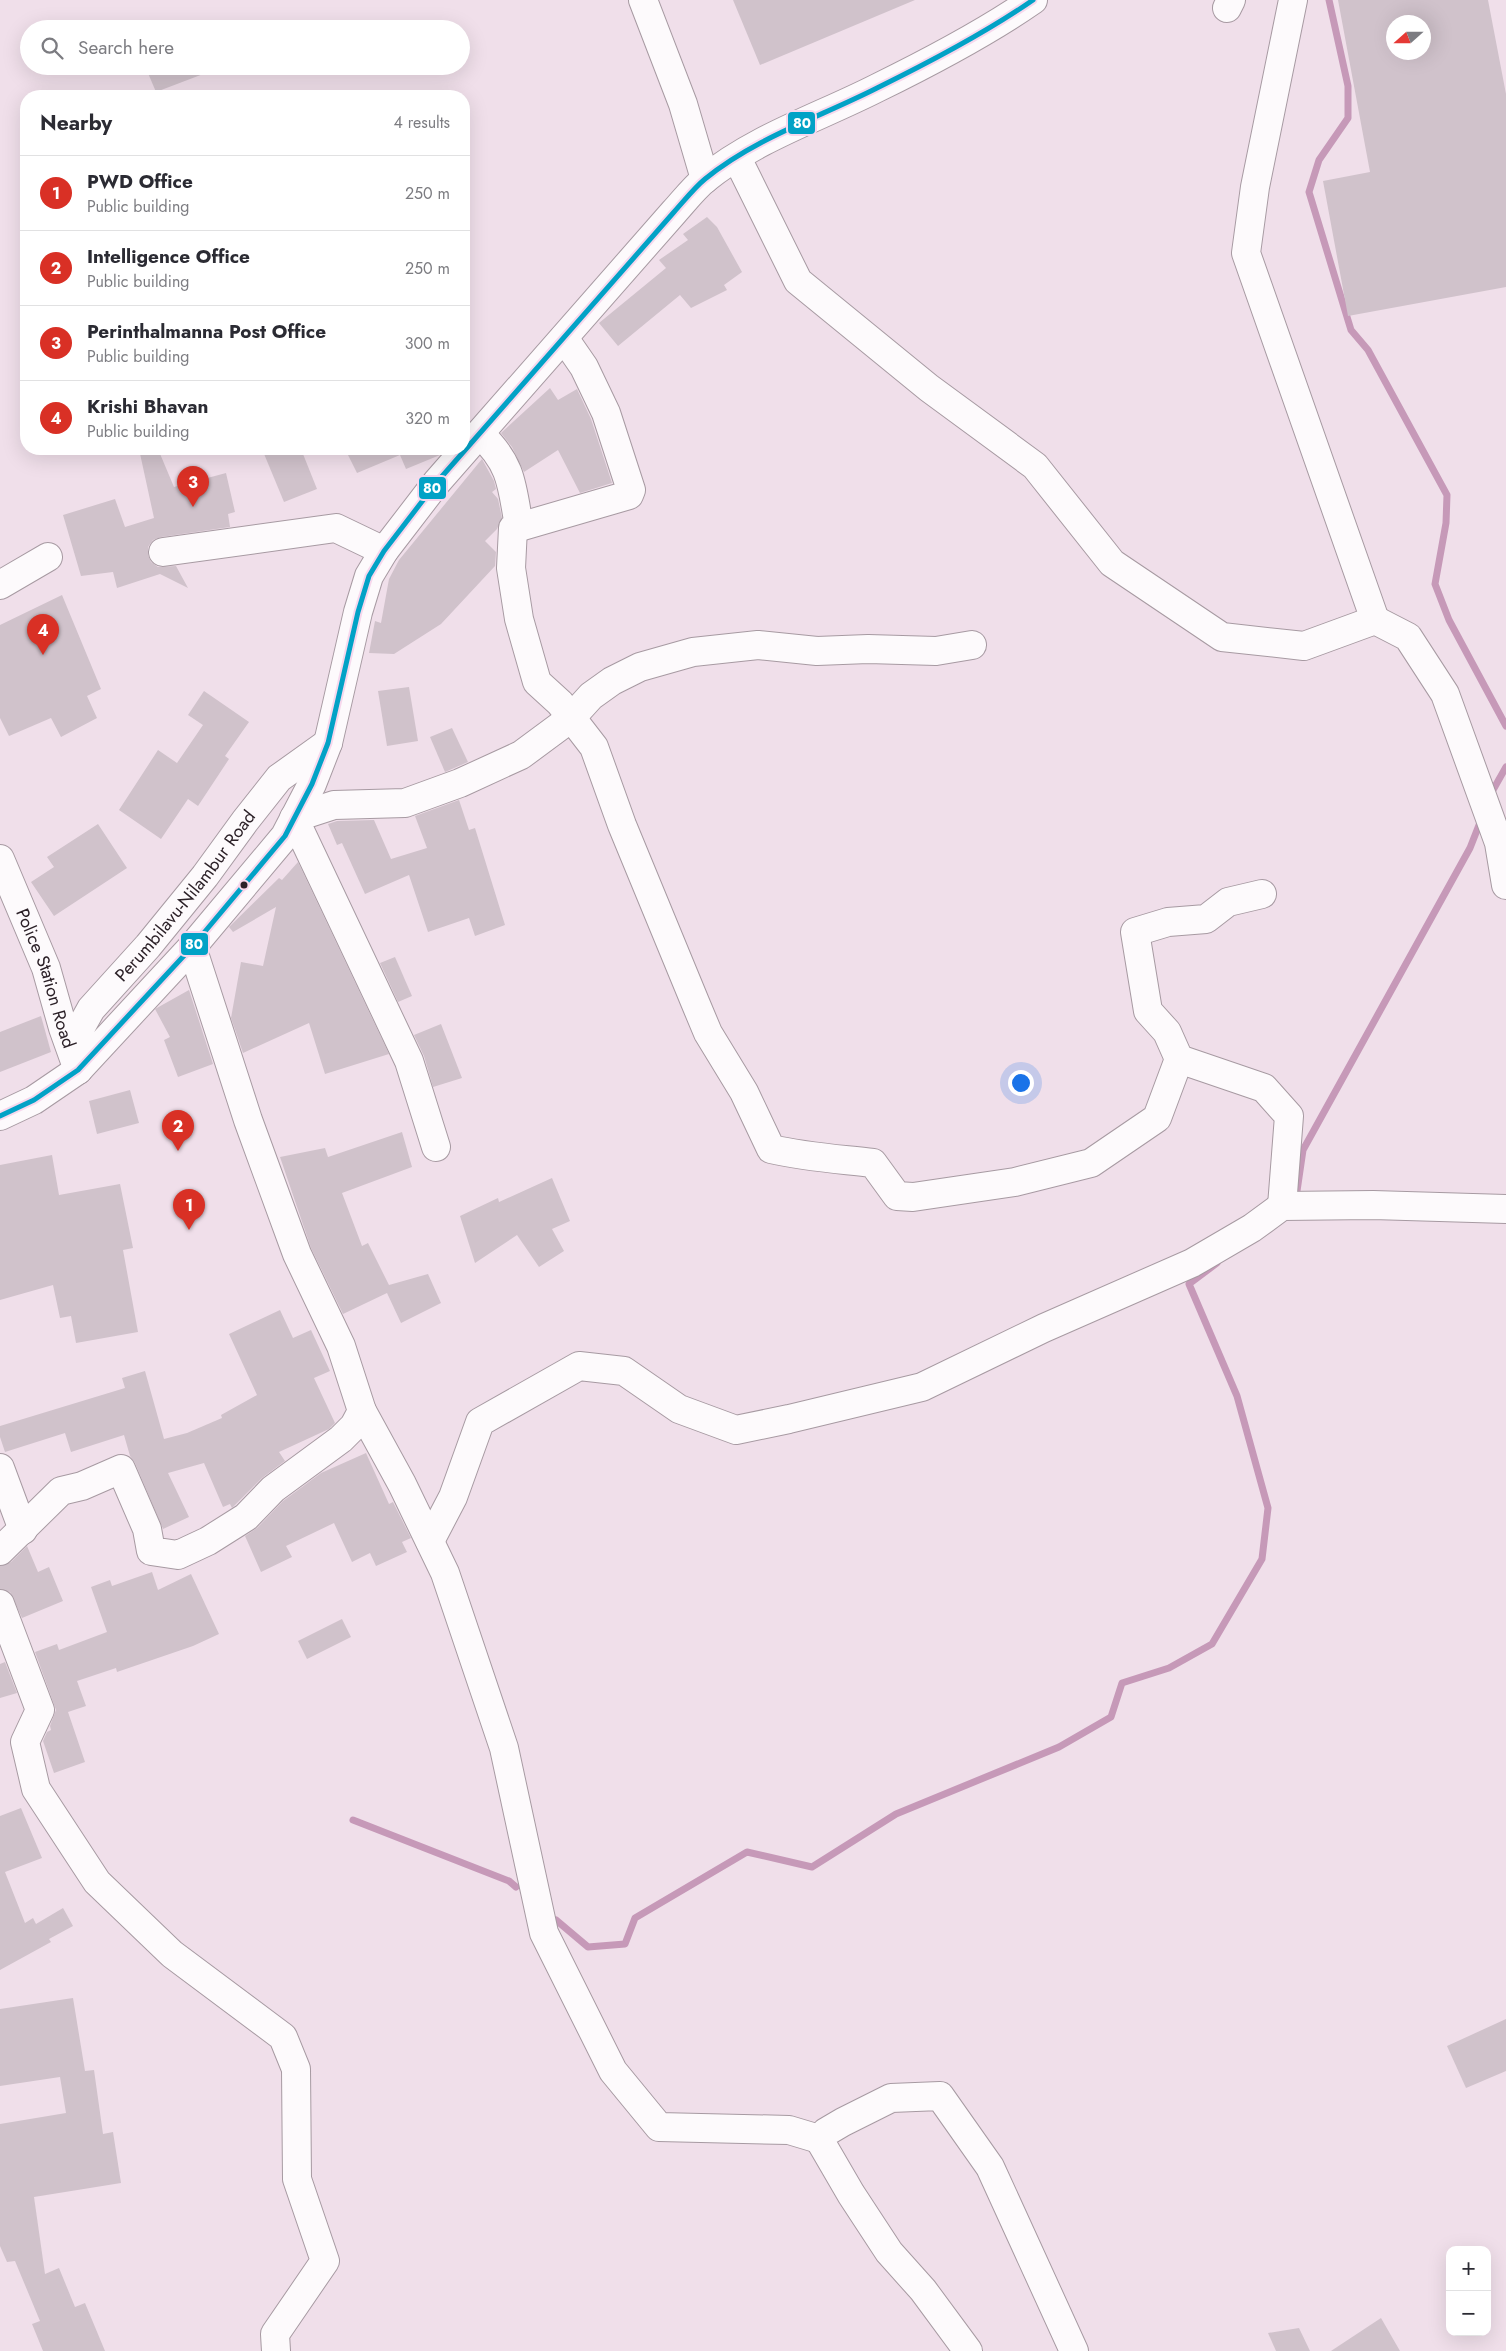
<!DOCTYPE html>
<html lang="en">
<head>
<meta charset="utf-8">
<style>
	body { margin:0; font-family:Jost,sans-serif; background:#f7f7f7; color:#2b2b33 }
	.controls { position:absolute; right:15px; bottom:15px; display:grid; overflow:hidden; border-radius:10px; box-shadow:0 5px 20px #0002 }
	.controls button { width:45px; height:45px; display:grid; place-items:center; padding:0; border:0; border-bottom:1px solid #e1e1e2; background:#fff; color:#2b2b33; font:25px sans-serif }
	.compass { position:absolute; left:1386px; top:15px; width:45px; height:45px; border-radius:50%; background:#fff; box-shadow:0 5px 20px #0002; rotate:249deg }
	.you { position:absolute; left:1020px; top:1082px; width:18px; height:18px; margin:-12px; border:4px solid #fff; border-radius:50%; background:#1a73e8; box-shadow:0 0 0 8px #1a73e833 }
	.badge { display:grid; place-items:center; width:32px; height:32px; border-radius:50%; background:#d93025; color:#fff; font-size:16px; font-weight:700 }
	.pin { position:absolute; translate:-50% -41px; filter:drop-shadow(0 1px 2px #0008) }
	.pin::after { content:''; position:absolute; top:26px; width:18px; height:15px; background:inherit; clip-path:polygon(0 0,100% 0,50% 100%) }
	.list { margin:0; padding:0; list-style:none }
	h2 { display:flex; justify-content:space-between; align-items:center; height:65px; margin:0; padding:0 20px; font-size:21px }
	h2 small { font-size:16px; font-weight:400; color:#7c7c81 }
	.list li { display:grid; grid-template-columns:32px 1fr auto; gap:15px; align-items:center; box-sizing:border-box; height:75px; padding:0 20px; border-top:1px solid #e1e1e2 }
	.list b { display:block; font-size:19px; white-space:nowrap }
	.list p { margin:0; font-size:16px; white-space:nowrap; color:#7c7c81 }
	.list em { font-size:16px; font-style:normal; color:#7c7c81 }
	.icon { flex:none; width:28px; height:28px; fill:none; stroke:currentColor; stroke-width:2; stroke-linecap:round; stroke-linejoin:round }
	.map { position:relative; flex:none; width:1506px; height:2351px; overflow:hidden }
	.search { position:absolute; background:#fff; box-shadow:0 5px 20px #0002; left:20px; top:20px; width:450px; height:55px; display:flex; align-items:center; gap:12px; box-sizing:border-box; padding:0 18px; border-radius:28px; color:#7c7c81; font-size:19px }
	.panel { position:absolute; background:#fff; box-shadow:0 5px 20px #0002; left:20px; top:90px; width:450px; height:365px; border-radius:20px }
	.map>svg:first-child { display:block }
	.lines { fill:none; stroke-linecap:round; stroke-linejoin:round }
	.stream { stroke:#c699b8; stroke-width:7 }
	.building { fill:#d0c2cb; fill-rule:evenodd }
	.minor-casing { stroke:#a79aa2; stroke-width:30 }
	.major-casing { stroke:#a79aa2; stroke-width:30 }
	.minor { stroke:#fdfafc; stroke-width:28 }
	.major { stroke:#fdfafc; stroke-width:28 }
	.bus-1-casing { stroke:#f7d8ed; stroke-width:9 }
	.bus-1 { stroke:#02a2c6; stroke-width:5 }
	.bus-dot { fill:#2c2128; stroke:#f7d8ed; stroke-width:2 }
	.labels { text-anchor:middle; stroke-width:4; stroke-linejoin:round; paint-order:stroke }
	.street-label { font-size:18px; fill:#2c2128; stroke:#f7d8ed }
	.line-badge { stroke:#f7d8ed; stroke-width:2 }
	.badge-label { font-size:14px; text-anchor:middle; font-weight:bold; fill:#fff }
</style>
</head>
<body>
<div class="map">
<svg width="1506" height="2351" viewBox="0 0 1506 2351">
	<rect width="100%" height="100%" fill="#f0dfea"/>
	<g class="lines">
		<g class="stream">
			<path d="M1329,0L1348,86V118L1319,160L1309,192L1351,330L1368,350L1447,495L1446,523L1435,584L1449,620L1506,726"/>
			<path d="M1493,790L1506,767"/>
			<path d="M1297,1191L1303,1150L1470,848L1481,820"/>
			<path d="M353,1820L509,1881L516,1887"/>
			<path d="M556,1920L588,1947L625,1944L635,1918L747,1852L812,1867L896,1814L1059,1747L1111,1717L1122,1683L1169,1668L1212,1644L1262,1559L1268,1508L1237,1396L1189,1284L1217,1263"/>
		</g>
	</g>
	<g class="building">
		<path d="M733,0H915L760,65Z"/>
		<path d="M1338,0H1488L1506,94V287L1348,316L1323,181L1370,172ZM1394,22H1424V52H1394Z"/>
		<path d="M145,66H219V68L156,92Z"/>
		<path d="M707,217L717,227L742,272L724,285L727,290L691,308L680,295L618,346L599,323L666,268L659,260L688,240L683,234Z"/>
		<path d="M550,388L558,400L577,389L591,419L612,483L580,493L558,450L524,472L512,447L501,433Z"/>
		<path d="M139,449H158L174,487L226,473L235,512L228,514L230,527L161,537L153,540L148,547V555L151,562L158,567L176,566L188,588L160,574L117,588L113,572L81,576L63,515L115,499L125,527L154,518Z"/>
		<path d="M262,449H301L317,489L284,502Z"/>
		<path d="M345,449H445L440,455L406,469L400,455L357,473Z"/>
		<path d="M482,459L494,481L496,489L492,492L498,499L502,518L497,529L485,541L496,552L495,566L441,624L394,654L369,653L375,621L381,623L389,579L399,560Z"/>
		<path d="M62,595L101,689L87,696L97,718L61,737L51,718L9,736L0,718V625Z"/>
		<path d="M409,687L418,741L387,746L378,691Z"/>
		<path d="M204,691L249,722L225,756L229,759L198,806L188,799L161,839L119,810L158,750L177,763L203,725L188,715Z"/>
		<path d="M452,728L468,762L445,772L430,737Z"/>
		<path d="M459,800L469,830L475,828L505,925L475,936L469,918L428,932L409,875L365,894L342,843L337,845L328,824L337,821L374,820L391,859L427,848L415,816Z"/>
		<path d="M98,824L127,868L54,916L31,882L54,867L47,857Z"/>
		<path d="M298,862L389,1054L325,1074L309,1023L243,1053L231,1018L241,962L263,966L276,907L233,932L229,927L279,878L282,880Z"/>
		<path d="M395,957L412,996L398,1002L380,963Z"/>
		<path d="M189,990L213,1064L178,1077L164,1040L170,1037L155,1009Z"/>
		<path d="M41,1016L51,1052L0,1072V1032Z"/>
		<path d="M441,1024L462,1078L433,1087L424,1056L414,1035Z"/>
		<path d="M130,1090L139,1123L97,1134L89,1101Z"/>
		<path d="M402,1132L412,1167L342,1193L362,1246L368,1243L389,1285L428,1274L441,1303L401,1323L387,1293L343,1314L311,1248L280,1157L325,1148L328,1157Z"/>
		<path d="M52,1155L59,1195L120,1184L133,1248L123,1250L138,1332L76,1343L71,1316L60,1318L53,1285L0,1300V1165Z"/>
		<path d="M552,1178L570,1221L552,1229L564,1251L539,1267L517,1235L475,1263L460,1216L498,1198L499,1202Z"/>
		<path d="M280,1310L293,1338L311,1330L330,1371L314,1378L335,1423L329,1429L279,1452L285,1461L262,1478L232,1508L230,1504L223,1507L204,1463L168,1473L189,1517L163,1529L135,1463L130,1456L124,1435L71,1452L65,1433L5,1452L0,1437V1426L125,1388L122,1378L145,1371L164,1439L187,1433L222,1418L221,1415L257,1395L229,1334Z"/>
		<path d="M366,1453L389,1504L393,1502L411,1538L402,1542L407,1552L376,1566L370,1553L352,1562L334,1523L286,1546L292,1557L261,1572L245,1536L257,1528L283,1501L321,1473Z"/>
		<path d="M27,1546L38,1572L49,1567L63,1601L22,1618L10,1592L0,1589V1566L11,1562Z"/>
		<path d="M152,1572L158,1590L191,1574L219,1634L193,1646L117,1672L116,1668L77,1681L86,1706L68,1712L85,1762L54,1773L43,1741L47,1732L51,1730L50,1726L56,1710L35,1652L57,1644L59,1650L107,1632L91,1587L110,1580L112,1586Z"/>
		<path d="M342,1619L351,1637L307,1659L298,1641Z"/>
		<path d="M5,1662L17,1693L0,1698V1664Z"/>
		<path d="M21,1808L42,1858L5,1872L25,1923L33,1918L36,1924L63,1908L73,1926L49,1939L51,1942L0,1970V1816Z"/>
		<path d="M73,1998L85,2071L94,2070L103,2134L113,2132L121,2183L34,2197L45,2274L59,2268L75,2307L85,2303L105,2351H43L32,2324L40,2321L15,2261L7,2262L0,2246V2124L66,2113L60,2077L0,2086V2009Z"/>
		<path d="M1506,2019V2071L1466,2088L1447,2046Z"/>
		<path d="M1381,2318L1400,2351H1331Z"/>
		<path d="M1299,2328L1310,2351H1276L1268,2333Z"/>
	</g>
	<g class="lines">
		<g class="minor-casing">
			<g id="minor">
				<path d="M643,0L683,104L705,179"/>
				<path d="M1293,0L1255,187L1246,253L1375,620"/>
				<path d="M1227,8L1231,0"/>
				<path d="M737,158L798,281L929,388L1035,466L1112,563L1222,637L1304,646L1375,620L1408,637L1445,694L1499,843L1506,885"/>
				<path d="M480,434C512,464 512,485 519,527L513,528L511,568L519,619L537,682L560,703L594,747L622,825L695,1002L708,1033L744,1092L771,1149C805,1157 839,1159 873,1163L897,1196L913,1197L1015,1182L1091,1163L1157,1118L1179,1059"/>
				<path d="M519,527L629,495L631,490L606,413L584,367L564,338"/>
				<path d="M163,552L336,528L384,551"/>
				<path d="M0,585L48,557"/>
				<path id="s1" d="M0,859L46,968L63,1028L78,1070"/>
				<path d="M1262,894L1228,902L1206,919L1168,922L1135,932L1148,1011L1167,1032L1179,1059L1264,1088L1289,1116L1282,1206"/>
				<path d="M436,1147L409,1061L294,818L334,805L405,803L460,783L521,755L571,718L591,696L612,681L640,667L693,652L758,645L817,651L868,649L936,651L972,645"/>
				<path d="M362,1411L402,1484L445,1573L504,1748L544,1933L613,2071L659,2127L789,2130L819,2139"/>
				<path d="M0,1468L23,1530"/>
				<path d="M430,1541L453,1497L480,1422L579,1366L624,1371L679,1409L736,1430L789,1419L922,1387L1044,1328L1192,1263L1252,1228L1282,1206L1373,1205L1506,1209"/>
				<path d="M0,1551L61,1491L82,1486L121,1469L147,1529L151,1551L178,1555L208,1541L246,1517L273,1489L341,1439L354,1426L362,1411L341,1346L297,1254L248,1120L192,947"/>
				<path d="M0,1604L40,1710L25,1742L36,1789L97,1882L172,1954L283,2037L296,2069L297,2179L325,2261L275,2334L276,2351"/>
				<path d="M968,2351L923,2290L889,2252L851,2194L819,2139L826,2132L843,2122L891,2098L940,2096L990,2167L1074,2351"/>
			</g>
		</g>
		<g class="major-casing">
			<g id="major">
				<path id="s2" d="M78,1070L81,1027L91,1009L148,946L205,876L245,821L279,778L328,743"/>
				<path d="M0,1116L34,1100L78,1070L192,947L285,836L312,784L328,743L358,612L369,576L384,551L437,482L674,212C684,201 694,188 705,179C755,138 820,117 877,88C930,62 984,34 1033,0"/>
			</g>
		</g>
		<use href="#minor" class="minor"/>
		<use href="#major" class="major"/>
		<g class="bus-1-casing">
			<path id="bus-1" d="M0,1116L34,1100L78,1070L192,947L285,836L312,784L328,743L358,612L369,576L384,551L437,482L674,212C684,201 694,188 705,179C755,138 820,117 877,88C930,62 984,34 1033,0"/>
		</g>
		<use href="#bus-1" class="bus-1"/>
	</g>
	<circle class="bus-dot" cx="244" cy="885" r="4.5"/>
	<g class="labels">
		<g class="street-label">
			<text dy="6" stroke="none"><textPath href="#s2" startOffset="211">Perumbilavu-Nilambur Road</textPath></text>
			<text dy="6" stroke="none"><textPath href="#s1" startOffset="128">Police Station Road</textPath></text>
		</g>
	</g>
	<g class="line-badge">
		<rect x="787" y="111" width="29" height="24" rx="5" fill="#02a2c6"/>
		<rect x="418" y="476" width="29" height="24" rx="5" fill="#02a2c6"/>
		<rect x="180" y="932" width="29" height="24" rx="5" fill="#02a2c6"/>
	</g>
	<g class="badge-label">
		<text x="802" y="128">80</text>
		<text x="432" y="493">80</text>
		<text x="194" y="949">80</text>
	</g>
</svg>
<div class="controls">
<button>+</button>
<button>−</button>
</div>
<svg class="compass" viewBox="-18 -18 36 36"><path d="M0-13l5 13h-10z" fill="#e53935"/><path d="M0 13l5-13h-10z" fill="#7c7c81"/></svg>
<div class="you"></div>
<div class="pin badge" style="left:189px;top:1230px">1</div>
<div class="pin badge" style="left:178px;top:1151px">2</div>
<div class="pin badge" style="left:193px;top:507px">3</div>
<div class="pin badge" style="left:43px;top:655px">4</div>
<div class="search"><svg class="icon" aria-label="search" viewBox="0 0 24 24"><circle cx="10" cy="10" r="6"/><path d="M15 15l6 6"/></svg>Search here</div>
<section class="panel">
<h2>Nearby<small>4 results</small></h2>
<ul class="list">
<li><span class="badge">1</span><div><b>PWD Office</b><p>Public building</p></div><em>250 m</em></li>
<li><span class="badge">2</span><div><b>Intelligence Office</b><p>Public building</p></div><em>250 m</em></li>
<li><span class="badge">3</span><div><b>Perinthalmanna Post Office</b><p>Public building</p></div><em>300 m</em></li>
<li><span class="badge">4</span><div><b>Krishi Bhavan</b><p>Public building</p></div><em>320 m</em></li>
</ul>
</section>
</div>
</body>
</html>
